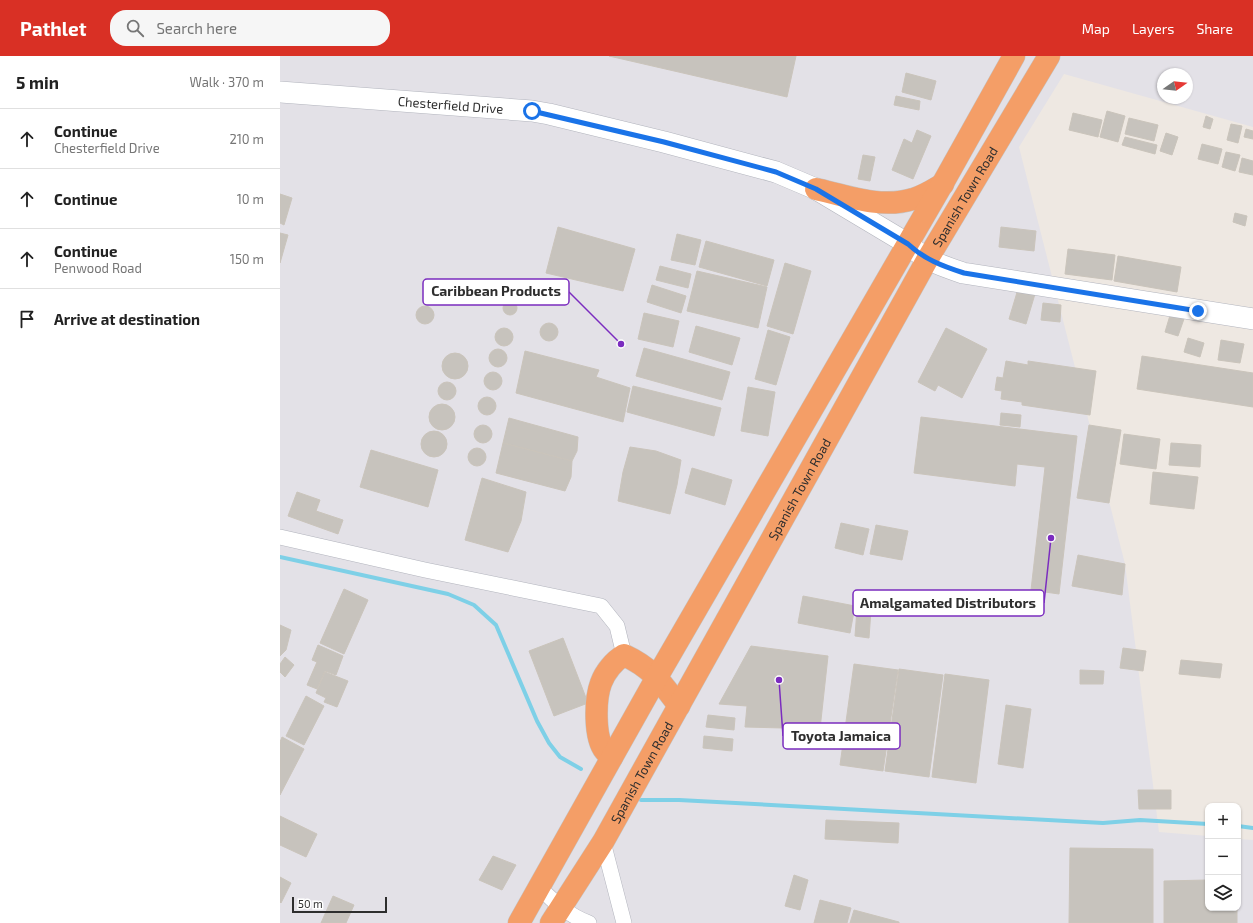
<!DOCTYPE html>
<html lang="en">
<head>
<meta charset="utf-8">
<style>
	body { margin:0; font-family:"Exo 2",sans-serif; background:#f6f6f6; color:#222 }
	.controls { position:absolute; right:12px; bottom:12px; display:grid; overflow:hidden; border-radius:8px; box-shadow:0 1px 3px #0004 }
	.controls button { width:36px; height:36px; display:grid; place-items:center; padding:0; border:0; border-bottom:1px solid #e0e0e0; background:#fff; color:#222; font:20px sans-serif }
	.compass { position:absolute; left:877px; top:12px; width:36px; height:36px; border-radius:50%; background:#fff; box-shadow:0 1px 3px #0004; rotate:76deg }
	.scale { position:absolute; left:12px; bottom:10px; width:95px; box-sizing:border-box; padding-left:4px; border:2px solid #2e2e2e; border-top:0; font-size:11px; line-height:14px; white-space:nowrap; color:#2e2e2e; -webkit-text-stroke:3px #fff; paint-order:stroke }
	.stop { position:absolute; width:12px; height:12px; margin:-9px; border:3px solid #1a73e8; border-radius:50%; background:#fff }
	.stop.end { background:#1a73e8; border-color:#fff; box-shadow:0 1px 4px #0008 }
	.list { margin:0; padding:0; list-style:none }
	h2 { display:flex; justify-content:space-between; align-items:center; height:52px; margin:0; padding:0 16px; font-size:17px }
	h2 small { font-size:13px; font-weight:400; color:#767676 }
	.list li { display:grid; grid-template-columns:26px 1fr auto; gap:12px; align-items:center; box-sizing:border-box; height:60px; padding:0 16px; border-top:1px solid #e0e0e0 }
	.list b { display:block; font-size:15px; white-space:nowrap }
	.list p { margin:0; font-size:13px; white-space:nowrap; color:#767676 }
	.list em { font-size:13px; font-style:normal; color:#767676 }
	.icon { flex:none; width:22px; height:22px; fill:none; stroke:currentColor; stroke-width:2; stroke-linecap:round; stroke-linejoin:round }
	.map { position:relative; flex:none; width:973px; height:867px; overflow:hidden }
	header { display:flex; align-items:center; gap:24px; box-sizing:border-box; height:56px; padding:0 20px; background:#d93025; color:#fff }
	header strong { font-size:19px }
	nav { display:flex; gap:22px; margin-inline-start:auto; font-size:14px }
	.search { width:280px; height:36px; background:#f6f6f6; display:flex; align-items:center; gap:10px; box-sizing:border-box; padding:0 14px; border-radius:16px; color:#767676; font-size:15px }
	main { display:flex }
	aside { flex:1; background:#fff }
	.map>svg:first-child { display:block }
	.industrial { fill:#e3e1e7; fill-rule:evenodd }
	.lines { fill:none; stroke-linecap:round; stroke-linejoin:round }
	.stream { stroke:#7ed0e7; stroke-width:4 }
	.building { fill:#c7c3bd; stroke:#cac4bb }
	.street-casing { stroke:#b2b4bd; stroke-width:16 }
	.secondary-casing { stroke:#b2b4bd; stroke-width:22 }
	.highway-casing { stroke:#c4c4c4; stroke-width:23 }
	.street { stroke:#fff; stroke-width:15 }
	.secondary { stroke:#fff; stroke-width:21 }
	.highway { stroke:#f49e67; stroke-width:22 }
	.route { stroke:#1a73e8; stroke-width:5 }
	.labels { text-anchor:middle; stroke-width:3.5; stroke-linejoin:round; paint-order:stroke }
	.street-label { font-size:13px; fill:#2e2e2e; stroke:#fff }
	.leader { fill:none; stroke:#7b2cbf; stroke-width:1.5 }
	.callout-dot { fill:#7b2cbf; stroke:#fff; stroke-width:1.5 }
	.callout { fill:#fff; stroke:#7b2cbf; stroke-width:1.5 }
	.callout-label { font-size:14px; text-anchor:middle; font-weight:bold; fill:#2e2e2e }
</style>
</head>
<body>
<header>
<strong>Pathlet</strong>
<div class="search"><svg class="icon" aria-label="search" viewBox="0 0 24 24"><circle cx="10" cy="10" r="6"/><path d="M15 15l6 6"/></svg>Search here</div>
<nav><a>Map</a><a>Layers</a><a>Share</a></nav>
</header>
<main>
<aside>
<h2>5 min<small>Walk · 370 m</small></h2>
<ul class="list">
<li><svg class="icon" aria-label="ahead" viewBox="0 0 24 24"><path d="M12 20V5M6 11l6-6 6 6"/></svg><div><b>Continue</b><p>Chesterfield Drive</p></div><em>210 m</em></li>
<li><svg class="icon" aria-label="ahead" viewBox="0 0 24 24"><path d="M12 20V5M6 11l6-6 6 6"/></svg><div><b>Continue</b></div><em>10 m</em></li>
<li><svg class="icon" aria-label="ahead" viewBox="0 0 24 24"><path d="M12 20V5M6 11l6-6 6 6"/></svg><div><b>Continue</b><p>Penwood Road</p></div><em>150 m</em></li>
<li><svg class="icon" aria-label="arrive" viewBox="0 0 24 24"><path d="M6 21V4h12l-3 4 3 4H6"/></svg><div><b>Arrive at destination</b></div></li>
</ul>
</aside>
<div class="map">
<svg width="973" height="867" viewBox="0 0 973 867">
	<rect width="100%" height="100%" fill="#eee8e2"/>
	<path class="industrial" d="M0,0H973V71L784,18L739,91L845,508L879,776L928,780V852H958V783L973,784V867H0ZM883,18H907V42H883Z"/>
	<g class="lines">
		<g class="stream">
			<path d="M0,501L168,538L194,549L216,569L257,665L269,687L280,701L301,713"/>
			<path d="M361,744H399L823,767L860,764L928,768"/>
			<path d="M958,770L973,772"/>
		</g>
	</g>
	<g class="building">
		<path d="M329,0H516L507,41Z"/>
		<path d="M626,17L656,25L651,44L622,36Z"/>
		<path d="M616,40L640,45L639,54L614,49Z"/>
		<path d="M827,55L845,60L838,86L820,81Z"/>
		<path d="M793,57L822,64L818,81L789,74Z"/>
		<path d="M926,60L933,63L930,73L923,71Z"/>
		<path d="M849,62L878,69L874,85L845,78Z"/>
		<path d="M951,68L962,70L958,87L947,84Z"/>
		<path d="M966,73L973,75V83L964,81Z"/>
		<path d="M637,74L651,80L633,123L612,114L624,83L632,87Z"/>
		<path d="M886,77L898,81L892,99L880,95Z"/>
		<path d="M845,81L877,89L875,98L842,89Z"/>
		<path d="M922,88L942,93L938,108L918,103Z"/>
		<path d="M946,96L960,99L955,115L942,111Z"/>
		<path d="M583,99L595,101L590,125L578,123Z"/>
		<path d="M962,102L973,105V119L959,116Z"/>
		<path d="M0,138L12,142L4,169L0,167Z"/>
		<path d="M955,157L967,160L965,170L953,166Z"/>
		<path d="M278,171L355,193L343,235L266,217Z"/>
		<path d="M721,171L756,175L754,195L719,191Z"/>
		<path d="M0,177L8,179L0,207Z"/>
		<path d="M397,178L421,184L415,209L391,204Z"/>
		<path d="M426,185L494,204L487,230L419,211Z"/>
		<path d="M788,193L835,199L832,224L785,218Z"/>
		<path d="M838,200L901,211L897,236L834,225Z"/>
		<path d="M505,207L531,215L513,278L487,270Z"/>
		<path d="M380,210L411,218L408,232L376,224Z"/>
		<path d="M417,215L487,231L478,272L407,255Z"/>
		<path d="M372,229L406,240L401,257L367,246Z"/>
		<path d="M738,233L755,238L746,268L729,263Z"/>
		<circle cx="230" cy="252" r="7"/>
		<path d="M763,247L781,249L780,266L761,264Z"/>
		<circle cx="145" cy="259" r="9"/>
		<path d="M891,256L905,260L898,280L885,276Z"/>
		<path d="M364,257L399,265L393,291L358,283Z"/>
		<circle cx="269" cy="276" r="9"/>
		<path d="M416,270L460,282L452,309L409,296Z"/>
		<circle cx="224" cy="281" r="9"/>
		<path d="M666,272L707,293L682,342L658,329L655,335L638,326Z"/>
		<path d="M488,274L510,281L496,329L475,323Z"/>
		<path d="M908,282L924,287L920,301L904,296Z"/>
		<path d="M941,284L964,288L960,307L938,304Z"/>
		<path d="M364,292L450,316L442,344L356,320Z"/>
		<circle cx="218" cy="302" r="9"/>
		<path d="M245,295L319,314L316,321L350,332L343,366L236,337Z"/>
		<circle cx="175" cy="310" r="13"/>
		<path d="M862,300L973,317V351L857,333Z"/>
		<path d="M726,305L748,309V305L816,315L810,359L742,349V346L721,343L722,335L715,334L717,321L723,322Z"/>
		<circle cx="213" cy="325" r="9"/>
		<circle cx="167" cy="335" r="9"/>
		<path d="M353,330L441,352L434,380L347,356Z"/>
		<path d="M468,331L495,336L488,380L461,375Z"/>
		<circle cx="207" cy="350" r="9"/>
		<circle cx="162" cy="361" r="13"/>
		<path d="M721,357L741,359L740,371L720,369Z"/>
		<path d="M641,361L797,380L779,538L751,534L765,411L737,408L735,430L634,417Z"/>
		<path d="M229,362L298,381L297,395L292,405L223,387Z"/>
		<circle cx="203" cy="378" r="9"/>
		<path d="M809,369L841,374L829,447L797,442Z"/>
		<circle cx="154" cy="388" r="13"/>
		<path d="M844,378L880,383L876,413L840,408Z"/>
		<path d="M223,387L292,405L291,421L285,435L216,417Z"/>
		<path d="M891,387L921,389L920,411L889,409Z"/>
		<path d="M350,391L376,395L401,404L397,429L390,458L338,445L343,416Z"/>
		<circle cx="197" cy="401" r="9"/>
		<path d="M91,394L158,414L148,451L80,431Z"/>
		<path d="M412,412L452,424L445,449L405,437Z"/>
		<path d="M873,416L918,421L914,453L870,448Z"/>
		<path d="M202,422L246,436L241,465L228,496L185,484Z"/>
		<path d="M17,436L40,444L36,455L63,464L58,478L8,460Z"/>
		<path d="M561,467L589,473L583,499L555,492Z"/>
		<path d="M596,469L628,475L622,504L590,498Z"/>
		<path d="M798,499L845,508L842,539L792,530Z"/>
		<path d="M64,533L88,544L64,598L40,587Z"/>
		<path d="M523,540L575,550L570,577L518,567Z"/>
		<path d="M577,553L591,554L589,582L575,580Z"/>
		<path d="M0,569L11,574L6,594L0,600Z"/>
		<path d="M283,582L308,647L274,660L249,595Z"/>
		<path d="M38,589L63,600L56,619L45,615L37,633L27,629L37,606L32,604Z"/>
		<path d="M471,590L548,600L540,673L465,671L467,650L439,648Z"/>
		<path d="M843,592L866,595L863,615L840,612Z"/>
		<path d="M5,601L14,609L5,621L0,616V608Z"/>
		<path d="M901,604L942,608L940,622L899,618Z"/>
		<path d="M574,608L618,614L603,715L560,709Z"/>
		<path d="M619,613L663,619L649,721L605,715Z"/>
		<path d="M800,614L824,615L823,628H800Z"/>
		<path d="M45,616L68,625L57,651L44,646L46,642L36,637Z"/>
		<path d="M665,618L709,624L696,727L652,721Z"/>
		<path d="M26,640L44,650L24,689L6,680Z"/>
		<path d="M726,649L751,653L743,712L718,708Z"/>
		<path d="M428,659L455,662L454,674L426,671Z"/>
		<path d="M424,680L453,683L452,695L423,692Z"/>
		<path d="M2,681L24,693L0,739V686Z"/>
		<path d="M858,734H891V753H859Z"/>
		<path d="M0,760L37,778L26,801L0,789Z"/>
		<path d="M546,764L619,767L618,787L545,783Z"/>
		<path d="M790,792L873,793V867H789Z"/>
		<path d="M213,800L236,809L222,834L199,824Z"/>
		<path d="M926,808H928V852H957V867H884V825L927,824Z"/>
		<path d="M514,819L528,824L520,854L505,850Z"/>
		<path d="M0,821L11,827L1,847L0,846Z"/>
		<path d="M53,840L74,849L66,867H41Z"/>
		<path d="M540,844L571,852L567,867H534Z"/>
		<path d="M574,854L619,866V867H570Z"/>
	</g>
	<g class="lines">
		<g class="street-casing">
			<g id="street">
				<path d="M0,481L145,514L321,550L337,570L344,599"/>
				<path d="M323,786L344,867"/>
				<path d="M259,831C275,847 288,859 309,867"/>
			</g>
		</g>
		<g class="secondary-casing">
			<g id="secondary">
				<path id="s1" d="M0,36L252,55L269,58L384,86L496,116L536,133L628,188C644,204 662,210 683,217L973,263"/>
			</g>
		</g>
		<g class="highway-casing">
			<g id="highway">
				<path d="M536,133C566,140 602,153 633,143C644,140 653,134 663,128"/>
				<path d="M332,701C330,699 327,697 325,695C314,682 315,643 321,627C325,616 334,605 344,599C372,612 381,626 399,650"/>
				<path d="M239,867L377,621L663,127L734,0"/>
				<path id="s2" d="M271,867L323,786L647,204L769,0"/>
			</g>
		</g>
		<use href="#street" class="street"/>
		<use href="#secondary" class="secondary"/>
		<use href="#highway" class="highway"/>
	</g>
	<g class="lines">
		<path class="route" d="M252,55L384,86L496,116L536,133L628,188C644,203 662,210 684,217L918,255"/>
	</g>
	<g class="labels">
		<g class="street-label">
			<text dy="5" stroke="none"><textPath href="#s1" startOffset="171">Chesterfield Drive</textPath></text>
			<text dy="5" stroke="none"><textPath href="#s2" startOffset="836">Spanish Town Road</textPath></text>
			<text dy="5" stroke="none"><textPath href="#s2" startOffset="500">Spanish Town Road</textPath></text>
			<text dy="5" stroke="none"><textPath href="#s2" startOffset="176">Spanish Town Road</textPath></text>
		</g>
	</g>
	<path class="leader" d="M341 288L289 236M771 482L764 547M499 624L503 680"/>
	<g class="callout-dot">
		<circle cx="341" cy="288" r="4"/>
		<circle cx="771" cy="482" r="4"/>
		<circle cx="499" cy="624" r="4"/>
	</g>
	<g class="callout">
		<rect x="143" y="223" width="146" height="26" rx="4"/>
		<rect x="573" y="534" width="191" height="26" rx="4"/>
		<rect x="503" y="667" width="117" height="26" rx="4"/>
	</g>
	<g class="callout-label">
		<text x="216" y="240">Caribbean Products</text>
		<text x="668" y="552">Amalgamated Distributors</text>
		<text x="561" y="685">Toyota Jamaica</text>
	</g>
</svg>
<div class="controls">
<button>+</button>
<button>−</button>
<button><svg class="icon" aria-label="layers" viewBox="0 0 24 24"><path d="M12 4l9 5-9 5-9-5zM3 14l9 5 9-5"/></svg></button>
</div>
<svg class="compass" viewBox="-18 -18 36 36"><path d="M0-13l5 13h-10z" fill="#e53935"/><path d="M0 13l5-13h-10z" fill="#767676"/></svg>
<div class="scale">50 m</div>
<div class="stop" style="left:252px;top:55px"></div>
<div class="stop end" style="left:918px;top:255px"></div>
</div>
</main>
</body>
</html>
